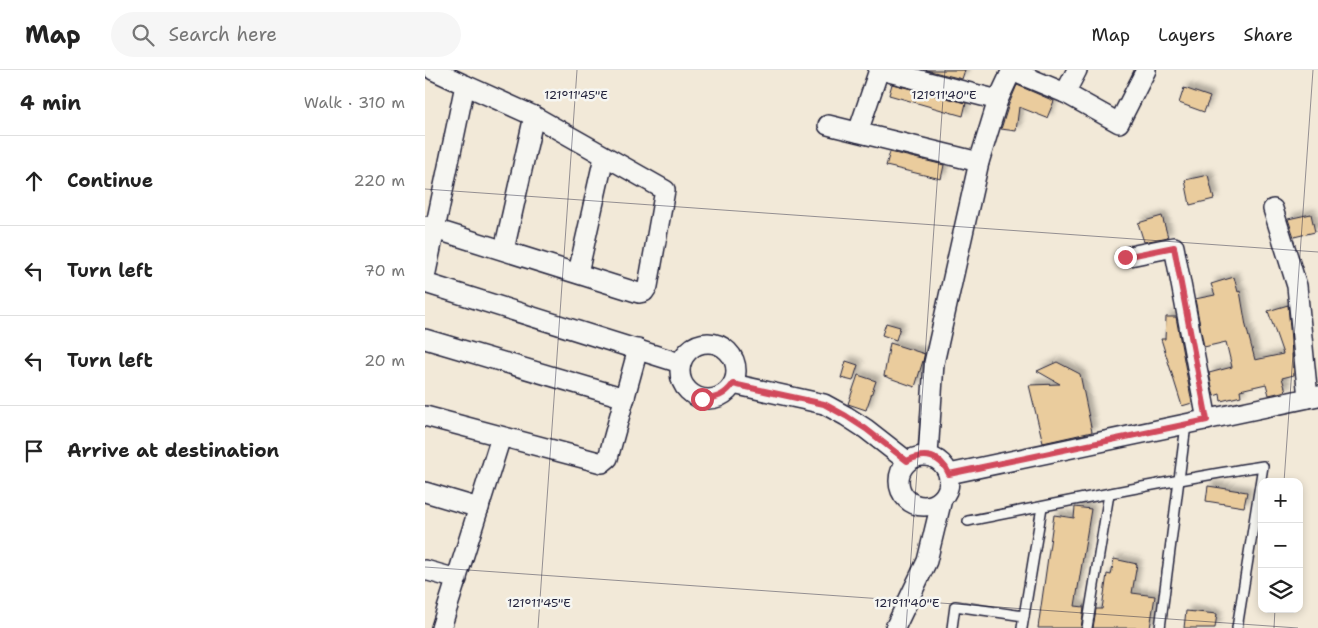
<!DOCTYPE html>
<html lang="en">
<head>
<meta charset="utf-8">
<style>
	body { margin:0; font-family:"Shantell Sans",sans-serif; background:#f6f6f6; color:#222 }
	.controls { position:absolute; right:15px; bottom:15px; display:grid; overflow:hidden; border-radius:10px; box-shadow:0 2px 8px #0003 }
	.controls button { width:45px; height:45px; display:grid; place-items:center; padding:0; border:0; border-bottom:1px solid #e0e0e0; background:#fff; color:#222; font:25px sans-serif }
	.stop { position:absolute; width:15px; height:15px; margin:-11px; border:4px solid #d1495b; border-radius:50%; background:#fff }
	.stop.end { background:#d1495b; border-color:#fff; box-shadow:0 1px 5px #0008 }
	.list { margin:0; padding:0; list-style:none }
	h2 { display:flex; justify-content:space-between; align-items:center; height:65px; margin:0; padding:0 20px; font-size:21px }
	h2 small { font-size:16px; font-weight:400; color:#767676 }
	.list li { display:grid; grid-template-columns:32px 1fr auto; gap:15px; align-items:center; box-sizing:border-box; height:90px; padding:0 20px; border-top:1px solid #e0e0e0 }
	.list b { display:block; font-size:19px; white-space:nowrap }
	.list em { font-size:16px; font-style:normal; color:#767676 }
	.icon { flex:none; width:28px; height:28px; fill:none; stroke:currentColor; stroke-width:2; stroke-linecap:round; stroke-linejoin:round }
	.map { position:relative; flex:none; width:893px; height:558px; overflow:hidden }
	header { display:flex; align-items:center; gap:30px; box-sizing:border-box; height:70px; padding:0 25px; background:#fff; border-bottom:1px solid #e0e0e0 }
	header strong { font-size:24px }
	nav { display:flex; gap:28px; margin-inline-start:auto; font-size:18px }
	.search { width:350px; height:45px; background:#f6f6f6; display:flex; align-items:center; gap:12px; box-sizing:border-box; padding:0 18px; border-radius:28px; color:#767676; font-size:19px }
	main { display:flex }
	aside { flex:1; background:#fff }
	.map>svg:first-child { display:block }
	.building { fill:#eacc9d; stroke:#22223b; filter:url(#shadow) }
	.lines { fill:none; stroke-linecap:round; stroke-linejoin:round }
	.service-casing { stroke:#22223b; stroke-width:12 }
	.minor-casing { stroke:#22223b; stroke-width:22 }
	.service { stroke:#f6f6f2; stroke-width:9 }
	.minor { stroke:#f6f6f2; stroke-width:19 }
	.route { stroke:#d1495b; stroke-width:6 }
	.ticks { fill:none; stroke:#22223b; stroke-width:1; stroke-opacity:0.45 }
	.ticks-label { font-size:12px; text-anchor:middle; fill:#22223b; stroke:#f6f6f2; stroke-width:5; stroke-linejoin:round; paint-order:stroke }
</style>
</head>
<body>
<header>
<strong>Map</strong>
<div class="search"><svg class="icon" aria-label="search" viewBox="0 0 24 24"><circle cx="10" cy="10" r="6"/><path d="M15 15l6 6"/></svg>Search here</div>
<nav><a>Map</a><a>Layers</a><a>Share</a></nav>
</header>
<main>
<aside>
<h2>4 min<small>Walk · 310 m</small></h2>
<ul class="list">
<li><svg class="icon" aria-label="ahead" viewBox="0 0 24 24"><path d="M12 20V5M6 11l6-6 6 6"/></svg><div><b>Continue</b></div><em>220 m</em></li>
<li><svg class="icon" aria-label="left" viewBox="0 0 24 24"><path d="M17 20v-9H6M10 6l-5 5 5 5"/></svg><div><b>Turn left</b></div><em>70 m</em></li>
<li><svg class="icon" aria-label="left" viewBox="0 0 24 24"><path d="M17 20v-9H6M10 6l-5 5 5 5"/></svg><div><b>Turn left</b></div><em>20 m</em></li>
<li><svg class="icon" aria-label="arrive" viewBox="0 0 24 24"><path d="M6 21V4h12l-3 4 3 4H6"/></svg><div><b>Arrive at destination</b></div></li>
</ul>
</aside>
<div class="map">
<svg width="893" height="558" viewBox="0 0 893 558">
	<defs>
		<filter id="shadow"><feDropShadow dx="4.5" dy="-4.5" stdDeviation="2.5" flood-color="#0004"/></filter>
	</defs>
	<rect width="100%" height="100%" fill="#f2e9d8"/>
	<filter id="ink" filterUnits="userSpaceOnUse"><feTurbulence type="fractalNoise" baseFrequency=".02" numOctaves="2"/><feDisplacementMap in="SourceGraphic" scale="10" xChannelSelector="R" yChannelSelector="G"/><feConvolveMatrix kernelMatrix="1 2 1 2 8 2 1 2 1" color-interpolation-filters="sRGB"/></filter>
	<g filter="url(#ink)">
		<g class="building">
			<path d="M501,0H540L537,9Z"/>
			<path d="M467,14L541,33L538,46L464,25Z"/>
			<path d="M592,15L629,31L622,48L594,37L591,61L576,59L584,34Z"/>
			<path d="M759,18L785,27L779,42L754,33Z"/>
			<path d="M465,82L519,95L516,109L461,96Z"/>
			<path d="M783,105L789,129L765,135L760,110Z"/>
			<path d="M886,144L890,162L869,167L863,149Z"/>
			<path d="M737,146L743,167L719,172L713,153Z"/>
			<path d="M809,207L813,222L815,221L821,256L830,290L858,284L843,241L863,235L869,305L857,308L861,321L844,325L841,314L815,320L816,326L796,331L795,324L789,326L784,303L807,297L801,272L779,277L770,229L790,225L786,214Z"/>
			<path d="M741,247H751L767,333L757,336L736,269H740Z"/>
			<path d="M461,253L475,257L471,270L457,265Z"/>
			<path d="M465,273L500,284L490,317L459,306Z"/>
			<path d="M421,291L433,295L428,311L416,308Z"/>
			<path d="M632,292L655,304L667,362L618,373L604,315L635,314L612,301Z"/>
			<path d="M433,305L451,311L441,340L423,334Z"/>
			<path d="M783,416L822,422L819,437L781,431Z"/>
			<path d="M650,437L666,439L650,536L659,537L656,558H613L629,445L649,448Z"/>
			<path d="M689,489L712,494L707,523L730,526L725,558H668L671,539H677L682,504L686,505Z"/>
			<path d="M761,541L792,544L790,558H759Z"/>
		</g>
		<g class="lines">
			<g class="service-casing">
				<g id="service">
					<path d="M543,451C641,432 739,411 838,396L812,558"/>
					<path d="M527,558L530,536L599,546"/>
					<path d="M597,558L617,437"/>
					<path d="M662,558L684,424"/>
					<path d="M735,558L761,355"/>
				</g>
			</g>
			<g class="minor-casing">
				<g id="minor">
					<path d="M456,0L573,30"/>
					<path d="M587,1L640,23L694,53L721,0"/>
					<path d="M640,23L652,0"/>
					<path d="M403,55L554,92"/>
					<path d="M433,62L454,0"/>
					<path d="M848,139L872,216L883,328"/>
					<path d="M0,156L214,223L219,222L223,216L240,120L109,46L40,15"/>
					<path d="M79,180L109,46"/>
					<path d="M700,187L749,177L782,350"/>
					<path d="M153,203L179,87"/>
					<path d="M0,207L40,15L8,0"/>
					<path d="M0,213L255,293"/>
					<path d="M0,269L200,328"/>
					<circle cx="283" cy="301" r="28"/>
					<path d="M308,314L399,334L421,346L441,359L482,391"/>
					<path d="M0,346L177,393L183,388L213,279"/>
					<path d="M503,385L509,293L554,92L573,30L587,0"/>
					<circle cx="499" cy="411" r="25"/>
					<path d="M524,404L893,326"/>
					<path d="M0,422L54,438"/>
					<path d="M0,500L32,509"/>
					<path d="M16,558L76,367"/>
					<path d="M470,558L502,491L517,429"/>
				</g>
			</g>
			<use href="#service" class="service"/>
			<use href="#minor" class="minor"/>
		</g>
	</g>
	<g class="lines" filter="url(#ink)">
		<path class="route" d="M277,329C291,329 300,325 308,314L399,334L421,346L441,359L482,391C499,382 516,385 524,404L782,350L749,177L700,187"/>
	</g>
	<path class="ticks" d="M0,119L893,182M859,412L888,0M0,497L873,558M113,558L152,0M481,558L520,0M849,558L850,539"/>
	<g class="ticks-label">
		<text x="151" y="29">121°11'45"E</text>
		<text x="519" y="29">121°11'40"E</text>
		<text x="114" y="537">121°11'45"E</text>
		<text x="482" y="537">121°11'40"E</text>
	</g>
</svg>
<div class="controls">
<button>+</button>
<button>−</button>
<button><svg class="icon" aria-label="layers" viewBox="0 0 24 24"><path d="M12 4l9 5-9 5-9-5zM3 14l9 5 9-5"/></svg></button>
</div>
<div class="stop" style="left:277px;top:329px"></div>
<div class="stop end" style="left:700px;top:187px"></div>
</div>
</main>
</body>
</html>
